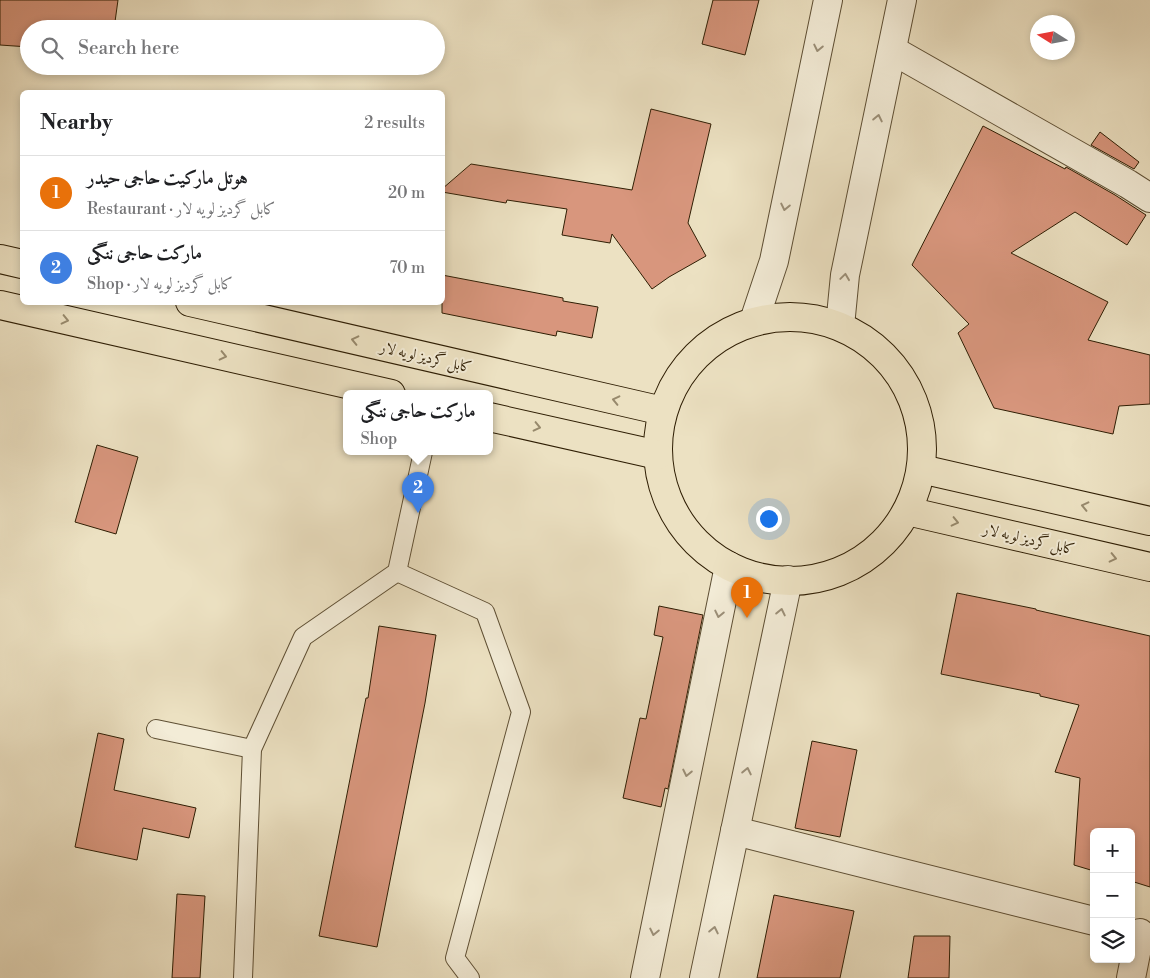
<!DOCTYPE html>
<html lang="en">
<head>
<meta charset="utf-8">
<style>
	body { margin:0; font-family:"Libre Bodoni",Amiri,serif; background:#f6f6f6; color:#202124 }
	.controls { position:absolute; right:15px; bottom:15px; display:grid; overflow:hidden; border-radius:8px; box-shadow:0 2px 8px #0003 }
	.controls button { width:45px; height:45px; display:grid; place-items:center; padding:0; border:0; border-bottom:1px solid #e0e0e0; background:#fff; color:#202124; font:25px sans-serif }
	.compass { position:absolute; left:1030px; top:15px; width:45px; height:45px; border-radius:50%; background:#fff; box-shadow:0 2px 8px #0003; rotate:281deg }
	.you { position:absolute; left:768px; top:518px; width:18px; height:18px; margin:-12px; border:4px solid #fff; border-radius:50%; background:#1a73e8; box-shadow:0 0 0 8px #1a73e833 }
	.badge { display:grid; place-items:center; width:32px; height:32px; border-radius:50%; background:#8f2418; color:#fff; font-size:16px; font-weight:700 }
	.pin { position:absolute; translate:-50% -41px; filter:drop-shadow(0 1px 2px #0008) }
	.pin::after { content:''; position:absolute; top:26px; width:18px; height:15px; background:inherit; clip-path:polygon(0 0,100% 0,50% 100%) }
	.popup { position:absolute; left:343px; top:390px; width:150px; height:65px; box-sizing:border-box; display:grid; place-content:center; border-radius:8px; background:#fff; filter:drop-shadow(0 1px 4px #0005); font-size:16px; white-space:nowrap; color:#757577 }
	.popup b { font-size:19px; color:#202124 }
	.popup::after { content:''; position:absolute; left:50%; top:100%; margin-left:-10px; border:10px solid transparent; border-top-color:#fff }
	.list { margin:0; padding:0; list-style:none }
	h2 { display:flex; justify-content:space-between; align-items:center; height:65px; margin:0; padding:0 20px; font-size:21px }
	h2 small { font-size:16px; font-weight:400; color:#757577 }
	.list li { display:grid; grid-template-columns:32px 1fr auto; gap:15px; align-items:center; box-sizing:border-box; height:75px; padding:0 20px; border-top:1px solid #e0e0e0 }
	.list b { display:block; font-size:19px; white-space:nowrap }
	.list p { margin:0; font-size:16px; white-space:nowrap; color:#757577 }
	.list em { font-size:16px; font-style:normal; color:#757577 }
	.icon { flex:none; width:28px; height:28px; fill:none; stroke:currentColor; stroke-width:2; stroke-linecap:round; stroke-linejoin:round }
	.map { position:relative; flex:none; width:1150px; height:978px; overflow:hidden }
	.search { position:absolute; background:#fff; box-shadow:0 2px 8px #0003; left:20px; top:20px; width:425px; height:55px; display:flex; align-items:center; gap:12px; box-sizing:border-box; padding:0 18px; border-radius:28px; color:#757577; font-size:19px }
	.panel { position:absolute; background:#fff; box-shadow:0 2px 8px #0003; left:20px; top:90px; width:425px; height:215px; border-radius:8px }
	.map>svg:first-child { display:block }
	.building { fill:#d8967d; stroke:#2f1e04 }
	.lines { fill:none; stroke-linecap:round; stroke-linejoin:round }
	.service-casing { stroke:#5e4f34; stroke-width:20 }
	.minor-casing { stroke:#5e4f34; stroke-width:30 }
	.tertiary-casing { stroke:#5e4f34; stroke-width:30 }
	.trunk-casing { stroke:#2f1e04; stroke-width:30 }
	.service { stroke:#f3ecd7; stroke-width:18 }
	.minor { stroke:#f3ecd7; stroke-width:28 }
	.tertiary { stroke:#f3ecd7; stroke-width:28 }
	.trunk { stroke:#ece1c2; stroke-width:28 }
	.oneway { stroke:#9b8f78 }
	.oneway2 { stroke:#97896c }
	.labels { text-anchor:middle; stroke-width:4; stroke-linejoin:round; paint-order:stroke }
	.street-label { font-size:15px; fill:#2f1e04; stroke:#f3ecd7 }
</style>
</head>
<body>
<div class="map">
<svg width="1150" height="978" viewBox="0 0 1150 978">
	<rect width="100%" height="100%" fill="#ece1c2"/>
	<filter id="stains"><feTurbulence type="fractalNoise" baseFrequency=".004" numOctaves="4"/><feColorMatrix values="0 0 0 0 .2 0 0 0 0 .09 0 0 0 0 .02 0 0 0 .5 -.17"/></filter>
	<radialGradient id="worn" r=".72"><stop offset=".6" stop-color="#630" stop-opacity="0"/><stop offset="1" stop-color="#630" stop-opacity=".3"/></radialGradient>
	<g class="building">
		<path d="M0,0H118L114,29H29V47L0,45Z"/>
		<path d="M713,0H759L745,55L702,44Z"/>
		<path d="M79,66H108L107,72L79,68Z"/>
		<path d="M651,109L711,124L688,223L706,256L669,277L652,289L612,234L610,243L562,235L567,209L507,200L506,203L442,192V189L471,164L632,190Z"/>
		<path d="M983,126L1065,169L1066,167L1115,195L1146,215L1127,245L1075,212L1011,253L1108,302L1088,340L1150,355V404L1119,406L1113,434L994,408L958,333L969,324L912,265Z"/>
		<path d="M1100,132L1139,162L1134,169L1091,145Z"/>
		<path d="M442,275L563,298V301L598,307L592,338L557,331L556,336L442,313Z"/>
		<path d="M97,445L138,457L116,534L75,522Z"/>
		<path d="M957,593L1036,609V610L1150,636V887L1131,881V832H1094V871L1074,865L1080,778L1055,772L1079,705L1040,696V694L941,674Z"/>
		<path d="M659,606L703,615L668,789L665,788L661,807L623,798L640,718L646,719L663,637L654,635Z"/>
		<path d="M379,626L436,635L425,703L377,947L319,936L366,698H368Z"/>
		<path d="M98,733L124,739L114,790L196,808L189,838L143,828L137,860L75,847Z"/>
		<path d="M812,741L857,750L840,837L795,828Z"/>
		<path d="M177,894L205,896L200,978H172Z"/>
		<path d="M774,895L854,911L840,978H757Z"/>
		<path d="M914,936H950L949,978H908Z"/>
	</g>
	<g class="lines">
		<g class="service-casing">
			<g id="service">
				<path d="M397,572L485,612L521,712L455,958L470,978"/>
				<path d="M156,729L252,749"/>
				<path d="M243,978L252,749L303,637L397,572L423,452"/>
			</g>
		</g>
		<g class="minor-casing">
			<g id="minor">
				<path d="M892,50L1128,184L1150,198"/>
				<path d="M735,831L1094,921"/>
				<path d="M1131,978L1140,933"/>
			</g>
		</g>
		<g class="tertiary-casing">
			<g id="tertiary">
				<path d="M754,321L774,261L828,0"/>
				<path d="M840,326L845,275L902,0"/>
				<path d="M645,978L729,566"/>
				<path d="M704,978L788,580"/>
			</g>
		</g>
		<g class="trunk-casing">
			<g id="trunk">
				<path d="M0,259L22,264"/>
				<path d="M190,302L663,411"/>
				<path d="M0,305L391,394"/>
				<circle cx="790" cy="449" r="132"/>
				<path d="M489,417L658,455"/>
				<path d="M921,469L1150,521"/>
				<path d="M907,511L1150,567"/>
			</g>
		</g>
		<use href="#service" class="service"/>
		<use href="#minor" class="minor"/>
		<use href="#tertiary" class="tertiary"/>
		<use href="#trunk" class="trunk"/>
	</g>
	<defs><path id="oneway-chevron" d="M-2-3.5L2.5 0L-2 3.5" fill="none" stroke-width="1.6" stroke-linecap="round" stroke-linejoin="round" transform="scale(1.25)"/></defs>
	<g class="oneway">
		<use href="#oneway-chevron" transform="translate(818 48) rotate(102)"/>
		<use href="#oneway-chevron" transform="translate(878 118) rotate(-78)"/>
		<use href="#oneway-chevron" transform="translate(785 207) rotate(102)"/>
		<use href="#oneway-chevron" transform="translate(845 277) rotate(-82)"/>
		<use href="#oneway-chevron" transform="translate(781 612) rotate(-78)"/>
		<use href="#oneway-chevron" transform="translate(719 614) rotate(102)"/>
		<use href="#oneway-chevron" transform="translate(747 771) rotate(-78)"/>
		<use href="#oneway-chevron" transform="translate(687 773) rotate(102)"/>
		<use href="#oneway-chevron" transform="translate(714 930) rotate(-78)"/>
		<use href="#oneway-chevron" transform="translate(654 932) rotate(102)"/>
	</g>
	<g class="oneway2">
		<use href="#oneway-chevron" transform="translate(65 320) rotate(13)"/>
		<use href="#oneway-chevron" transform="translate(355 340) rotate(-167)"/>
		<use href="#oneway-chevron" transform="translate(223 356) rotate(13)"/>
		<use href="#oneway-chevron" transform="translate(616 400) rotate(-167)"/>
		<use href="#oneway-chevron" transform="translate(537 427) rotate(13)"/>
		<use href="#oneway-chevron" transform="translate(1085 506) rotate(-167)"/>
		<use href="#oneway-chevron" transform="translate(955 522) rotate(13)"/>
		<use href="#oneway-chevron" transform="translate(1113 558) rotate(13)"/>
	</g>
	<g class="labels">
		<g class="street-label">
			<text transform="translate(426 357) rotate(13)" y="5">کابل گردیز لویه لار</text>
			<text transform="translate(1029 539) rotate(13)" y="5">کابل گردیز لویه لار</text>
		</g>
	</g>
	<rect width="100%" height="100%" filter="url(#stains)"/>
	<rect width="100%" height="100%" fill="url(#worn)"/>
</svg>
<div class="controls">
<button>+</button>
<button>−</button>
<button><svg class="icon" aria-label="layers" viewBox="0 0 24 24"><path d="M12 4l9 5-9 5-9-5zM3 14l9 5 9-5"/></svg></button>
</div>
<svg class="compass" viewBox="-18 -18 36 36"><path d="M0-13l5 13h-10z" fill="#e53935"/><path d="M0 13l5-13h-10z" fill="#757577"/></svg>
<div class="you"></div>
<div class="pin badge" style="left:747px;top:618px;background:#e8710a">1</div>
<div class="pin badge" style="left:418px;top:513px;background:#3f7fe0">2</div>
<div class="popup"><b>مارکت حاجی ننگی</b>Shop</div>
<div class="search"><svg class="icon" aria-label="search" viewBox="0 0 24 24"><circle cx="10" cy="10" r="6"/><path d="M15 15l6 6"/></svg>Search here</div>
<section class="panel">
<h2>Nearby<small>2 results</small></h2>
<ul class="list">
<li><span class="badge" style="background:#e8710a">1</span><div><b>هوتل مارکیت حاجی حیدر</b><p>Restaurant · کابل گردیز لویه لار</p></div><em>20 m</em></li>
<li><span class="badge" style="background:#3f7fe0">2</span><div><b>مارکت حاجی ننگی</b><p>Shop · کابل گردیز لویه لار</p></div><em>70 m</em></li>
</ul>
</section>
</div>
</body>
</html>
